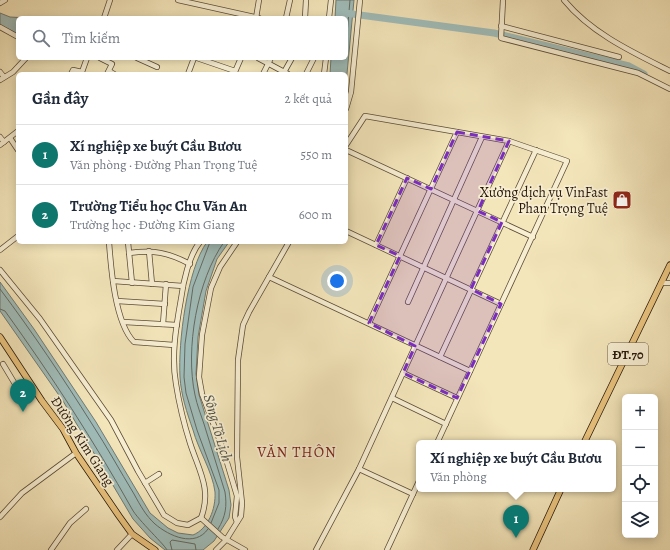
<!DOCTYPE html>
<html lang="vi">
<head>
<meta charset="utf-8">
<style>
	body { margin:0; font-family:Alegreya,serif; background:#f6f6f7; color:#1f2937 }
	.controls { position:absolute; right:12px; bottom:12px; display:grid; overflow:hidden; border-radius:6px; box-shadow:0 2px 10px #0003 }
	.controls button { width:36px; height:36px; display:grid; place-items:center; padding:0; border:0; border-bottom:1px solid #e0e1e3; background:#fff; color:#1f2937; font:20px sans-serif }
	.you { position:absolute; left:337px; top:281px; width:14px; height:14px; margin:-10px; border:3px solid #fff; border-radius:50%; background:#1a73e8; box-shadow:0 0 0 6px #1a73e833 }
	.badge { display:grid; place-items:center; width:26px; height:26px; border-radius:50%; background:#0f766e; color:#fff; font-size:13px; font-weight:700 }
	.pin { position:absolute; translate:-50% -33px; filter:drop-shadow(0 1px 2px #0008) }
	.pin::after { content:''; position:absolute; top:21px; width:14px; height:12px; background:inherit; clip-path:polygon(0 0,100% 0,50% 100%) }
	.popup { position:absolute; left:416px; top:440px; width:200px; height:52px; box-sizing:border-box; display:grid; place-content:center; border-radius:6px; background:#fff; filter:drop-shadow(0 1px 3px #0005); font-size:13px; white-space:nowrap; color:#747a83 }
	.popup b { font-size:15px; color:#1f2937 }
	.popup::after { content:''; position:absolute; left:50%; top:100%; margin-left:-8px; border:8px solid transparent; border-top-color:#fff }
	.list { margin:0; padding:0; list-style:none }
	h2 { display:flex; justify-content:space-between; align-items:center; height:52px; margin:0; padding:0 16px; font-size:17px }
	h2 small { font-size:13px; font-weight:400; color:#747a83 }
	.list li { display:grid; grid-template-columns:26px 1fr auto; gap:12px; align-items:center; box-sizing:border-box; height:60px; padding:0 16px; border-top:1px solid #e0e1e3 }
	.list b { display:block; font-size:15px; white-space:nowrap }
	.list p { margin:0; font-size:13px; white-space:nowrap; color:#747a83 }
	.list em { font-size:13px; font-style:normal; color:#747a83 }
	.icon { flex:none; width:22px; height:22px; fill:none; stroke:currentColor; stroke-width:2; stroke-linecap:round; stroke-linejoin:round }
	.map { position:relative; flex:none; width:670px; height:550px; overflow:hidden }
	.search { position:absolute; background:#fff; box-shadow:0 2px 10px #0003; left:16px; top:16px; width:332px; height:44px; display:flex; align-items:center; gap:10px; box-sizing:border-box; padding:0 14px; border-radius:6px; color:#747a83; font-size:15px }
	.panel { position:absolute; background:#fff; box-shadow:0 2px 10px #0003; left:16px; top:72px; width:332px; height:172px; border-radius:6px }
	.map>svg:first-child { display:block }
	.water { fill:#a0bdba; stroke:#707b74 }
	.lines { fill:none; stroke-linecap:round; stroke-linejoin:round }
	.shore { stroke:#646a62; stroke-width:1 }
	.river { stroke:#a0bdba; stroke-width:7 }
	.minor-casing { stroke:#5a4c37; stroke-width:6 }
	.major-casing { stroke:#27180b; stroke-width:7 }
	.minor { stroke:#f8efd3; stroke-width:4.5 }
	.major { stroke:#eac37e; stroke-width:5.5 }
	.marked { fill:#7b2cbf; fill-opacity:0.2; stroke:#7b2cbf; stroke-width:3; stroke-dasharray:8 5; stroke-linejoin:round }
	.labels { text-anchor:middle; stroke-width:3.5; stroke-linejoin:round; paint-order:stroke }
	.shield { fill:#f8efd3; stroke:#665847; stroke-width:1 }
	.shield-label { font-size:13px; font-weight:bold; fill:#27180b }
	.poi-label { font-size:14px; fill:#27180b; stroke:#f8efd3; text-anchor:end }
	.street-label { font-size:14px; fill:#27180b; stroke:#f8efd3 }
	.water-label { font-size:15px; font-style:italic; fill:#515248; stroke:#f8efd3 }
	.neighbourhood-label { font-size:15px; letter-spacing:1px; fill:#7a1f14; stroke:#f8efd3 }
</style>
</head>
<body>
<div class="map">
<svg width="670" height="550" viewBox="0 0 670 550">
	<rect width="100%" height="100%" fill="#f4e6bb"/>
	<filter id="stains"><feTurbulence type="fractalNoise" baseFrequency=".005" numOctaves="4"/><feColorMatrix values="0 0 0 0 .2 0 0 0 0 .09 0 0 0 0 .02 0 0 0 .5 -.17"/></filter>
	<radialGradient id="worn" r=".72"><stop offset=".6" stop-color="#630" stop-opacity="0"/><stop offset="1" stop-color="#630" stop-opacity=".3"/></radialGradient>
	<g class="water">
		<path d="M336,0H354L346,84V74H330L331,58H346V18H335Z"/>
		<path d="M0,13L10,17L27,18H18V34L0,25Z"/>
		<path d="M207,242H229L217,259L206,291L198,337L196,374L199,395L229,490L231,505L229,518L214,541L203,550H165L150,538L133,519L63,401L0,311V282L34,329L96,422L150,513L168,528L178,533L193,535C208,529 216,509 215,492C213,473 198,449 193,430C187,413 181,395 180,377C178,343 187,269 207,242Z"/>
	</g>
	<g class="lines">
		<g class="shore">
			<path d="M346,46L350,0"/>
			<path d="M210,242L193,287L185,344L184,377L186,393L197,430L219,490V503L211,523"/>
			<path d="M0,289C33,333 63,378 92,424C107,447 120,471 134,494C140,505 146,516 155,524C169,536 195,548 208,529"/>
			<path d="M0,309L5,311C51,375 94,441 132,509C137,519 167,547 167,550"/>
			<path d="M218,529C226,516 227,506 225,492C218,469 211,447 204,424C201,415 197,405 195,395C185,349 197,280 224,242"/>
			<path d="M172,550L170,542L172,540L195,544L196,550"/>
		</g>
		<path class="river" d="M345,13L494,33L629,66L644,74"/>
		<g class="minor-casing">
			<g id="minor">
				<path d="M178,0L259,18"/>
				<path d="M503,0L501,38L638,73L670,89"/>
				<path d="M564,0C591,33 632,52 670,71"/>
				<path d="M0,3L5,0"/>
				<path d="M104,18L110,0"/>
				<path d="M256,18L259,0"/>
				<path d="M286,18L290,0"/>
				<path d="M305,18L306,0"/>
				<path d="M329,18L331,0"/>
				<path d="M501,26L619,57"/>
				<path d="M0,27L18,37"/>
				<path d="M100,58L112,64L107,74"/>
				<path d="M137,58L157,67"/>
				<path d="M197,58L235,71"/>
				<path d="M258,58L288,74"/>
				<path d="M109,71L114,74"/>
				<path d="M0,72L4,77"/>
				<path d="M71,74L73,70L82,72L87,58"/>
				<path d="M188,74L194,58"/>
				<path d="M234,74L241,58"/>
				<path d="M263,74L271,58"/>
				<path d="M283,74L292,58"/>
				<path d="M306,74L314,58"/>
				<path d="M324,74L326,58"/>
				<path d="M0,80L13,72L26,58"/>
				<path d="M346,109L351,92L360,0"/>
				<path d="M0,137L4,142"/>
				<path d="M10,138L18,150"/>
				<path d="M0,145L18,131"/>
				<path d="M346,145L365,116L509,141L567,161L437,443"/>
				<path d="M346,150L533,237"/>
				<path d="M346,231L501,304"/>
				<path d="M109,242C111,269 115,323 134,342L174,345"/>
				<path d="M128,242L132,283"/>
				<path d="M200,242C189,255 183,283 181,299C176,327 171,356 176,384C179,403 184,424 190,443C199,471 212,489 201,518"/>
				<path d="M237,242L220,267L211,288L202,335L199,377L202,394L223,449L237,496L235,517L237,522"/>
				<path d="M376,245L407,178"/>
				<path d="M0,250L18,236"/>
				<path d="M149,251L152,284"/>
				<path d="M129,253C154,250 167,252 190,264"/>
				<path d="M0,270L40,319L111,420L138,471L164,515L177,523L188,525L201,518"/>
				<path d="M269,277L470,371"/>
				<path d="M113,281L183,286"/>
				<path d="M661,283H670"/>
				<path d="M117,301L165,304"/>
				<path d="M408,302L482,137"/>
				<path d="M124,322L177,325"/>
				<path d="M369,323L457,132"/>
				<path d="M163,324L166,284"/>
				<path d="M440,357L536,150"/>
				<path d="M3,364L15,384"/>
				<path d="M403,373L457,398"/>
				<path d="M392,398L446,424"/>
				<path d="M359,469L413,494"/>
				<path d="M145,483L159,474"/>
				<path d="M0,517L22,493L76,453"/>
				<path d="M201,518L222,537L245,550"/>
				<path d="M51,550L70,523L86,509"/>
				<path d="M117,550L132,534"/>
				<path d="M216,550L226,540L241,516L242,503L237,457L238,360L243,325L249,312L289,242"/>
				<path d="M316,550L359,469L509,141"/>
				<path d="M387,550L419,481"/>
			</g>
		</g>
		<g class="major-casing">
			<g id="major">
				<path d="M0,337L42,401L63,429L76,453L119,516L132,534L155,550"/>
				<path d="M584,443L670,265"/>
				<path d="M533,550L561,489"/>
			</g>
		</g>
		<use href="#minor" class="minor"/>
		<use href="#major" class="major"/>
	</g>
	<path class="marked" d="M457,132L509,141L478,211L502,222L471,289L501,304L457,398L403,373L415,346L369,323L400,256L376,245L407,178L431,189Z"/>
	<defs>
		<g id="shop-square" transform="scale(1)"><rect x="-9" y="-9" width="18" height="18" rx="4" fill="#8f2418" stroke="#f8efd3"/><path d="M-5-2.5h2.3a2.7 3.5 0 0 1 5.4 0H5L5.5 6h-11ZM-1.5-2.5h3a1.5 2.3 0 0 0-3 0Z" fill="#fff"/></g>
	</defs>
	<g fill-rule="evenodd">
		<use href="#shop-square" x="622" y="200"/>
	</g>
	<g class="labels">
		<rect class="shield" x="608" y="343" width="40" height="22" rx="3"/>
		<g class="shield-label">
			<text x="628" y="359">ĐT.70</text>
		</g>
		<g class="poi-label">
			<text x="608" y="197">Xưởng dịch vụ VinFast<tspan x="608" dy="16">Phan Trọng Tuệ</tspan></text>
		</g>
		<g class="street-label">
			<text transform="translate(83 441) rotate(57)" y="5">Đường Kim Giang</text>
		</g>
		<g class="water-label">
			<text transform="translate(218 428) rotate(74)" y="5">Sông Tô Lịch</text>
		</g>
		<g class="neighbourhood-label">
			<text x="297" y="457">VĂN THÔN</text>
		</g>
	</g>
	<rect width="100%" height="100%" filter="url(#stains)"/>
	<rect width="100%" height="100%" fill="url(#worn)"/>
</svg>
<div class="controls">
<button>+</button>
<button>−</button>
<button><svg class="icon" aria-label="locate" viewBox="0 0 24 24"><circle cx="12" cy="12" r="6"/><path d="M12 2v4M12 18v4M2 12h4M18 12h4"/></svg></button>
<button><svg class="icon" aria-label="layers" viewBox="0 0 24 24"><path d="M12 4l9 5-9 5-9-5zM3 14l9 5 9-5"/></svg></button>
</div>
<div class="you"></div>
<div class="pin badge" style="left:516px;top:538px">1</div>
<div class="popup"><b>Xí nghiệp xe buýt Cầu Bươu</b>Văn phòng</div>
<div class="pin badge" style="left:23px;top:412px">2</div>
<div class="search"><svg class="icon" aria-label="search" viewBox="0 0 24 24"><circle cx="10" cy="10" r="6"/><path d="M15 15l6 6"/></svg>Tìm kiếm</div>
<section class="panel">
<h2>Gần đây<small>2 kết quả</small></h2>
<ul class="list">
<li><span class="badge">1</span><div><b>Xí nghiệp xe buýt Cầu Bươu</b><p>Văn phòng · Đường Phan Trọng Tuệ</p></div><em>550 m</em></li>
<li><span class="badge">2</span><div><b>Trường Tiểu học Chu Văn An</b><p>Trường học · Đường Kim Giang</p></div><em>600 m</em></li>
</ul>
</section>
</div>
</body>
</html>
